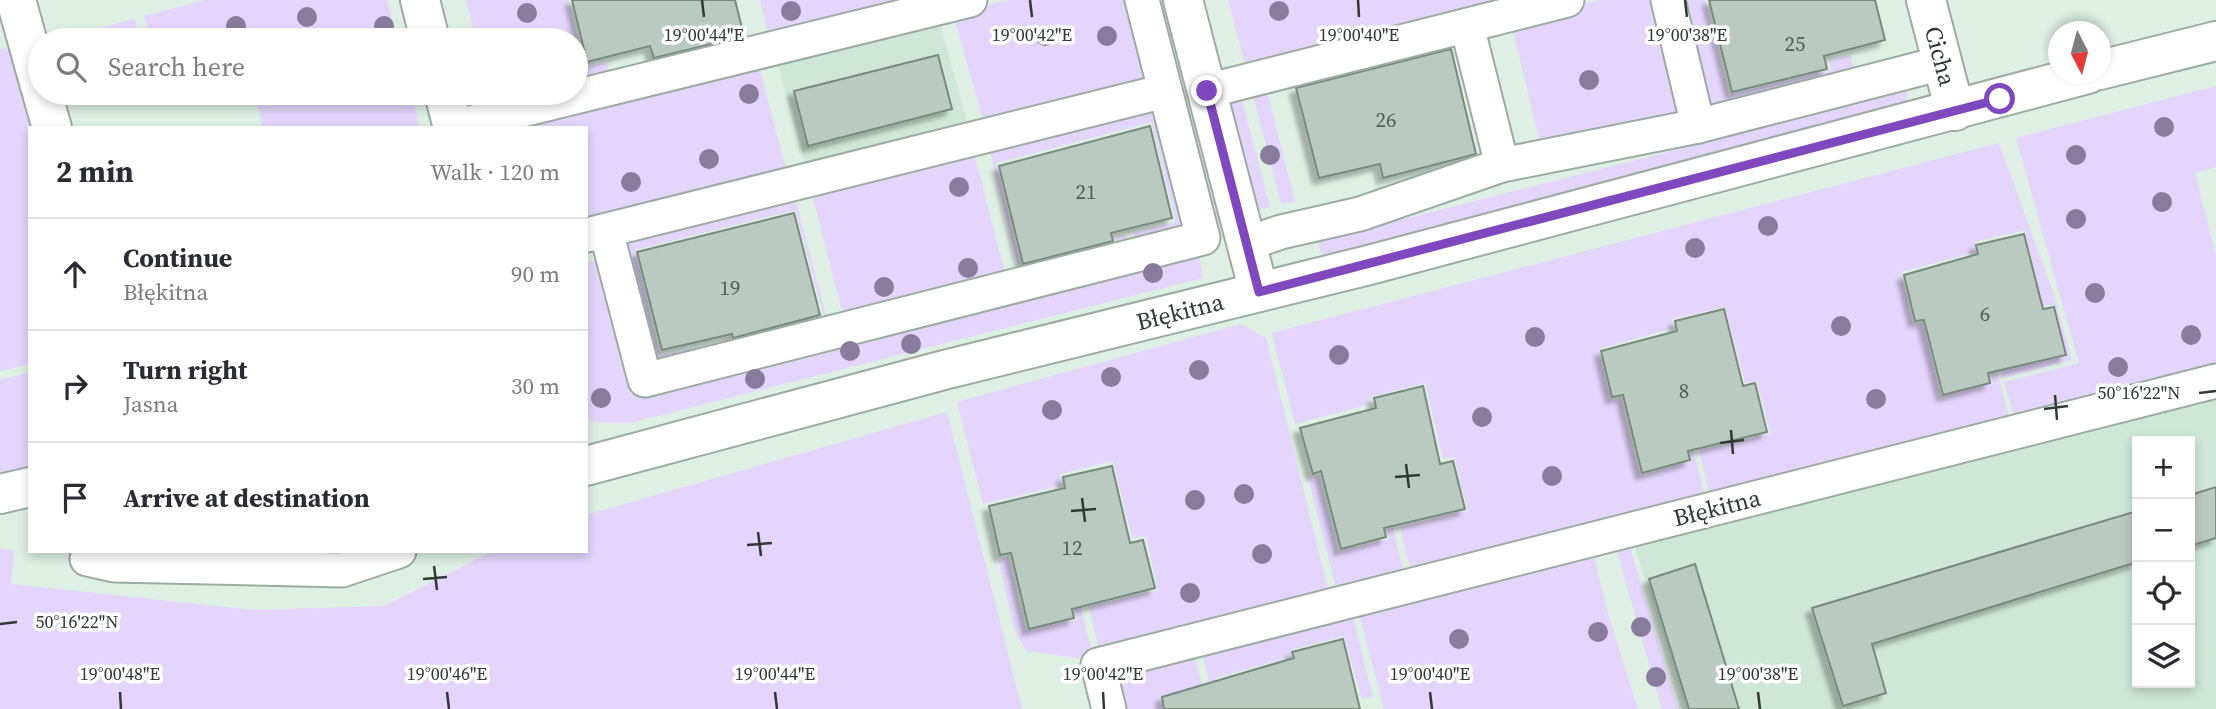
<!DOCTYPE html>
<html lang="en">
<head>
<meta charset="utf-8">
<style>
	body { margin:0; font-family:"Source Serif 4",serif; background:#f2f2f3; color:#2b2b33 }
	.controls { position:absolute; right:21px; bottom:21px; display:grid; overflow:hidden; border-radius:0px; box-shadow:0 4px 10px #0003 }
	.controls button { width:63px; height:63px; display:grid; place-items:center; padding:0; border:0; border-bottom:2px solid #e1e1e2; background:#fff; color:#2b2b33; font:35px sans-serif }
	.compass { position:absolute; left:2048px; top:21px; width:63px; height:63px; border-radius:50%; background:#fff; box-shadow:0 4px 10px #0003; rotate:174deg }
	.stop { position:absolute; width:21px; height:21px; margin:-16px; border:5px solid #8048bf; border-radius:50%; background:#fff }
	.stop.end { background:#8048bf; border-color:#fff; box-shadow:0 2px 7px #0008 }
	.list { margin:0; padding:0; list-style:none }
	h2 { display:flex; justify-content:space-between; align-items:center; height:91px; margin:0; padding:0 28px; font-size:30px }
	h2 small { font-size:23px; font-weight:400; color:#7c7c81 }
	.list li { display:grid; grid-template-columns:46px 1fr auto; gap:21px; align-items:center; box-sizing:border-box; height:112px; padding:0 28px; border-top:2px solid #e1e1e2 }
	.list b { display:block; font-size:26px; white-space:nowrap }
	.list p { margin:0; font-size:23px; white-space:nowrap; color:#7c7c81 }
	.list em { font-size:23px; font-style:normal; color:#7c7c81 }
	.icon { flex:none; width:38px; height:38px; fill:none; stroke:currentColor; stroke-width:2; stroke-linecap:round; stroke-linejoin:round }
	.map { position:relative; flex:none; width:2216px; height:709px; overflow:hidden }
	.search { position:absolute; background:#fff; box-shadow:0 4px 10px #0003; left:28px; top:28px; width:560px; height:77px; display:flex; align-items:center; gap:18px; box-sizing:border-box; padding:0 24px; border-radius:38px; color:#7c7c81; font-size:26px }
	.panel { position:absolute; background:#fff; box-shadow:0 4px 10px #0003; left:28px; top:126px; width:560px; height:427px; border-radius:0px }
	.map>svg:first-child { display:block }
	.built { fill:#cee7d7; fill-rule:evenodd }
	.green { fill:#e3d5fb }
	.building { fill:#b9cbc0; stroke:#798a7f; stroke-width:2; filter:url(#shadow) }
	.lines { fill:none; stroke-linecap:round; stroke-linejoin:round }
	.service-casing { stroke:#9baca1; stroke-width:37 }
	.minor-casing { stroke:#9baca1; stroke-width:42 }
	.service { stroke:#fff; stroke-width:33 }
	.minor { stroke:#fff; stroke-width:38 }
	.tree { fill:#877c9c }
	.route { stroke:#8048bf; stroke-width:9 }
	.ticks { fill:none; stroke:#323934; stroke-width:2.5 }
	.labels { text-anchor:middle; stroke-width:7; stroke-linejoin:round; paint-order:stroke }
	.number-label { font-size:21px; fill:#545e57 }
	.street-label { font-size:24px; fill:#323934; stroke:#fff }
	.ticks-label { font-size:18px; text-anchor:middle; fill:#323934; stroke:#fff; stroke-width:7; stroke-linejoin:round; paint-order:stroke }
</style>
</head>
<body>
<div class="map">
<svg width="2216" height="709" viewBox="0 0 2216 709">
	<defs>
		<filter id="shadow"><feDropShadow dx="-6" dy="6" stdDeviation="2" flood-color="#0004"/></filter>
	</defs>
	<rect width="100%" height="100%" fill="#deefe4"/>
	<g class="built">
		<path d="M938,17L970,132L808,173L776,59Z"/>
		<path d="M2216,392V709H1686L1633,541ZM2137,441H2190V683H2137Z"/>
	</g>
	<g class="green">
		<path d="M206,0H387L397,40H151L144,16Z"/>
		<path d="M466,0H568L585,67L607,62L611,81L576,90V40H476Z"/>
		<path d="M760,0H932L770,41Z"/>
		<path d="M1008,0H1134L1156,85L985,127L953,14Z"/>
		<path d="M1228,0H1489L1491,9L1247,71Z"/>
		<path d="M1599,0H1659L1688,122L1544,159L1511,22Z"/>
		<path d="M1676,0H1705L1729,95L1831,70L1829,60L1850,55L1856,79L1706,117Z"/>
		<path d="M135,19L140,40H56Z"/>
		<path d="M17,47L38,128H30V364L0,371V49Z"/>
		<path d="M758,63L788,177L586,226V128H499Z"/>
		<path d="M2216,86V167L2195,173L2216,256V368L2015,418L2004,382L2079,363L2016,138Z"/>
		<path d="M1267,91L1295,202L1281,204L1253,95Z"/>
		<path d="M1908,91L1905,103L1323,260L1318,241Z"/>
		<path d="M254,93H411L420,128H263Z"/>
		<path d="M1163,97L1198,235L1138,250L1133,233L1176,222L1151,122L996,163L1023,273L1117,248L1115,237L1126,234L1131,252L1021,279L988,142Z"/>
		<path d="M1241,97L1270,207L1255,211L1227,101Z"/>
		<path d="M1200,102L1231,222L1205,229L1176,108Z"/>
		<path d="M1999,143L2053,292L2072,360L2003,378L2000,370L2067,356L2054,304L2043,306L2025,230L1974,242L1976,252L1901,272L1913,325L1923,322L1941,397L1992,383L1990,373L1997,372L2010,420L1710,494L1698,447L1707,446L1708,449L1770,433L1757,381L1745,383L1725,307L1672,319L1673,328L1599,349L1611,400L1621,398L1640,475L1692,461L1689,450L1693,449L1705,496L1413,581L1400,527L1468,510L1454,457L1443,459L1425,383L1370,397L1371,404L1295,424L1272,333Z"/>
		<path d="M972,145L1007,282L845,323L810,186Z"/>
		<path d="M793,190L829,327L728,352L725,342L730,340L733,348L826,323L795,210L635,250L660,355L714,344L716,355L653,371L617,234Z"/>
		<path d="M1197,244L1203,278L630,423H597L586,417V263L606,258L641,386Z"/>
		<path d="M1241,324L1266,338L1331,602L1101,659L1089,607L1158,590L1146,536L1132,538L1113,461L1060,474L1061,485L983,504L957,402Z"/>
		<path d="M30,372V471L0,477V380Z"/>
		<path d="M947,412L1022,709H0V548L14,551L11,584L254,610L384,606L493,551H586V515Z"/>
		<path d="M1319,475L1338,552L1389,539L1387,529L1393,527L1406,583L1339,600L1308,478Z"/>
		<path d="M1630,547L1678,709H1662L1617,551Z"/>
		<path d="M1594,556L1608,614L1638,709H1384L1356,603Z"/>
		<path d="M1008,557L1026,631L1077,619L1075,608L1080,606L1094,660L1026,651L1014,629L998,559Z"/>
		<path d="M1350,606L1373,697L1362,699L1344,636L1290,650V657L1216,678L1224,709H1216L1200,644Z"/>
		<path d="M1192,646L1208,709H1113L1103,668Z"/>
	</g>
	<g class="building">
		<path d="M572,0H735L744,36L654,58L650,46L587,62Z"/>
		<path d="M1709,0H1875L1885,40L1824,56L1827,69L1732,92Z"/>
		<path d="M1451,49L1476,154L1383,178L1380,164L1319,178L1296,88Z"/>
		<path d="M938,55L952,109L808,146L794,91Z"/>
		<path d="M1150,126L1172,218L1111,233L1113,241L1023,264L999,166Z"/>
		<path d="M794,213L820,315L733,338L732,334L662,350L637,252Z"/>
		<path d="M2024,234L2043,309L2054,307L2066,355L1988,373L1990,383L1943,395L1924,320L1915,321L1904,275L1978,254L1976,245Z"/>
		<path d="M1724,309L1743,386L1755,383L1767,432L1688,451L1690,460L1642,473L1623,395L1612,397L1601,351L1677,331L1675,321Z"/>
		<path d="M1423,386L1440,464L1453,461L1465,509L1384,528L1386,537L1341,549L1321,471L1313,474L1300,428L1376,408L1374,398Z"/>
		<path d="M1112,466L1130,543L1143,540L1155,588L1072,609L1074,618L1029,629L1011,553L1000,555L989,506L1065,488L1063,477Z"/>
		<path d="M2216,487V538L2190,546V495Z"/>
		<path d="M2137,511V562L1872,644L1886,693L1843,706L1812,608Z"/>
		<path d="M1695,564L1739,709H1689L1649,579Z"/>
		<path d="M1343,639L1360,709H1164L1162,697L1294,658L1292,652Z"/>
	</g>
	<g class="lines">
		<g class="service-casing">
			<g id="service">
				<path d="M1668,0L1698,126"/>
				<path d="M1467,26L1502,165"/>
				<path d="M1207,91L1567,0"/>
				<path d="M453,127L970,0"/>
				<path d="M606,231L645,380L1203,238L1142,0"/>
				<path d="M587,235L1165,91"/>
				<path d="M1246,244L1281,232L1360,214L1502,165L1698,126L1942,63"/>
				<path d="M87,559L114,565L342,570L399,551"/>
				<path d="M1109,709L1098,665L2216,381"/>
			</g>
		</g>
		<g class="minor-casing">
			<g id="minor">
				<path d="M16,0L40,86"/>
				<path d="M420,0L430,40"/>
				<path d="M1183,0L1259,292"/>
				<path d="M1926,0L1955,111"/>
				<path d="M2100,70L2216,41"/>
				<path d="M42,93L52,128"/>
				<path d="M444,93L453,128"/>
				<path d="M586,466L944,370L1369,265L2088,74"/>
				<path d="M0,494L30,487"/>
			</g>
		</g>
		<use href="#service" class="service"/>
		<use href="#minor" class="minor"/>
	</g>
	<g class="tree">
		<circle cx="791" cy="11" r="10"/>
		<circle cx="1279" cy="11" r="10"/>
		<circle cx="527" cy="13" r="10"/>
		<circle cx="307" cy="17" r="10"/>
		<circle cx="236" cy="26" r="10"/>
		<circle cx="384" cy="26" r="10"/>
		<circle cx="1045" cy="36" r="10"/>
		<circle cx="1107" cy="36" r="10"/>
		<circle cx="1589" cy="80" r="10"/>
		<circle cx="749" cy="94" r="10"/>
		<circle cx="2164" cy="127" r="10"/>
		<circle cx="1270" cy="155" r="10"/>
		<circle cx="2076" cy="155" r="10"/>
		<circle cx="709" cy="159" r="10"/>
		<circle cx="631" cy="182" r="10"/>
		<circle cx="959" cy="187" r="10"/>
		<circle cx="2162" cy="202" r="10"/>
		<circle cx="2076" cy="219" r="10"/>
		<circle cx="1768" cy="226" r="10"/>
		<circle cx="1695" cy="248" r="10"/>
		<circle cx="968" cy="268" r="10"/>
		<circle cx="1153" cy="273" r="10"/>
		<circle cx="884" cy="287" r="10"/>
		<circle cx="2095" cy="293" r="10"/>
		<circle cx="1841" cy="326" r="10"/>
		<circle cx="2191" cy="335" r="10"/>
		<circle cx="1535" cy="337" r="10"/>
		<circle cx="911" cy="344" r="10"/>
		<circle cx="850" cy="351" r="10"/>
		<circle cx="1339" cy="355" r="10"/>
		<circle cx="2118" cy="367" r="10"/>
		<circle cx="1199" cy="370" r="10"/>
		<circle cx="1111" cy="377" r="10"/>
		<circle cx="755" cy="379" r="10"/>
		<circle cx="601" cy="398" r="10"/>
		<circle cx="1876" cy="399" r="10"/>
		<circle cx="1052" cy="410" r="10"/>
		<circle cx="1482" cy="417" r="10"/>
		<circle cx="1552" cy="476" r="10"/>
		<circle cx="1244" cy="494" r="10"/>
		<circle cx="1195" cy="500" r="10"/>
		<circle cx="1262" cy="554" r="10"/>
		<circle cx="1190" cy="593" r="10"/>
		<circle cx="1641" cy="627" r="10"/>
		<circle cx="1598" cy="632" r="10"/>
		<circle cx="1459" cy="639" r="10"/>
		<circle cx="1656" cy="677" r="10"/>
	</g>
	<g class="lines">
		<path class="route" d="M1207,91L1259,292L2000,99"/>
	</g>
	<path class="ticks" d="M702,0L704,17M1030,0L1032,17M1358,0L1359,17M1685,0L1687,17M2199,393L2216,391M2055,395L2057,420M2044,409L2068,406M1731,430L1733,454M1720,443L1744,440M1406,464L1409,488M1395,477L1420,475M1082,498L1085,522M1071,511L1096,509M758,532L761,556M747,545L772,543M434,566L437,590M423,579L447,577M0,624L17,622M120,692L121,709M447,692L449,709M775,692L777,709M1103,692L1104,709M1430,692L1432,709M1758,692L1760,709"/>
	<g class="labels">
		<g class="number-label">
			<text x="1795" y="51">25</text>
			<text x="1386" y="127">26</text>
			<text x="1086" y="199">21</text>
			<text x="730" y="295">19</text>
			<text x="1985" y="321">6</text>
			<text x="1684" y="398">8</text>
			<text x="1072" y="555">12</text>
		</g>
		<g class="street-label">
			<text transform="translate(1940 56) rotate(75)" y="8">Cicha</text>
			<text transform="translate(1180 312) rotate(-14)" y="8">Błękitna</text>
			<text transform="translate(1717 508) rotate(-14)" y="8">Błękitna</text>
		</g>
	</g>
	<g class="ticks-label">
		<text x="704" y="41">19°00'44"E</text>
		<text x="1032" y="41">19°00'42"E</text>
		<text x="1359" y="41">19°00'40"E</text>
		<text x="1687" y="41">19°00'38"E</text>
		<text x="2139" y="399">50°16'22"N</text>
		<text x="77" y="628">50°16'22"N</text>
		<text x="120" y="680">19°00'48"E</text>
		<text x="447" y="680">19°00'46"E</text>
		<text x="775" y="680">19°00'44"E</text>
		<text x="1103" y="680">19°00'42"E</text>
		<text x="1430" y="680">19°00'40"E</text>
		<text x="1758" y="680">19°00'38"E</text>
	</g>
</svg>
<div class="controls">
<button>+</button>
<button>−</button>
<button><svg class="icon" aria-label="locate" viewBox="0 0 24 24"><circle cx="12" cy="12" r="6"/><path d="M12 2v4M12 18v4M2 12h4M18 12h4"/></svg></button>
<button><svg class="icon" aria-label="layers" viewBox="0 0 24 24"><path d="M12 4l9 5-9 5-9-5zM3 14l9 5 9-5"/></svg></button>
</div>
<svg class="compass" viewBox="-18 -18 36 36"><path d="M0-13l5 13h-10z" fill="#e53935"/><path d="M0 13l5-13h-10z" fill="#7c7c81"/></svg>
<div class="stop" style="left:2000px;top:99px"></div>
<div class="stop end" style="left:1207px;top:91px"></div>
<div class="search"><svg class="icon" aria-label="search" viewBox="0 0 24 24"><circle cx="10" cy="10" r="6"/><path d="M15 15l6 6"/></svg>Search here</div>
<section class="panel">
<h2>2 min<small>Walk · 120 m</small></h2>
<ul class="list">
<li><svg class="icon" aria-label="ahead" viewBox="0 0 24 24"><path d="M12 20V5M6 11l6-6 6 6"/></svg><div><b>Continue</b><p>Błękitna</p></div><em>90 m</em></li>
<li><svg class="icon" aria-label="right" viewBox="0 0 24 24"><path d="M7 20v-9h11M14 6l5 5-5 5"/></svg><div><b>Turn right</b><p>Jasna</p></div><em>30 m</em></li>
<li><svg class="icon" aria-label="arrive" viewBox="0 0 24 24"><path d="M6 21V4h12l-3 4 3 4H6"/></svg><div><b>Arrive at destination</b></div></li>
</ul>
</section>
</div>
</body>
</html>
